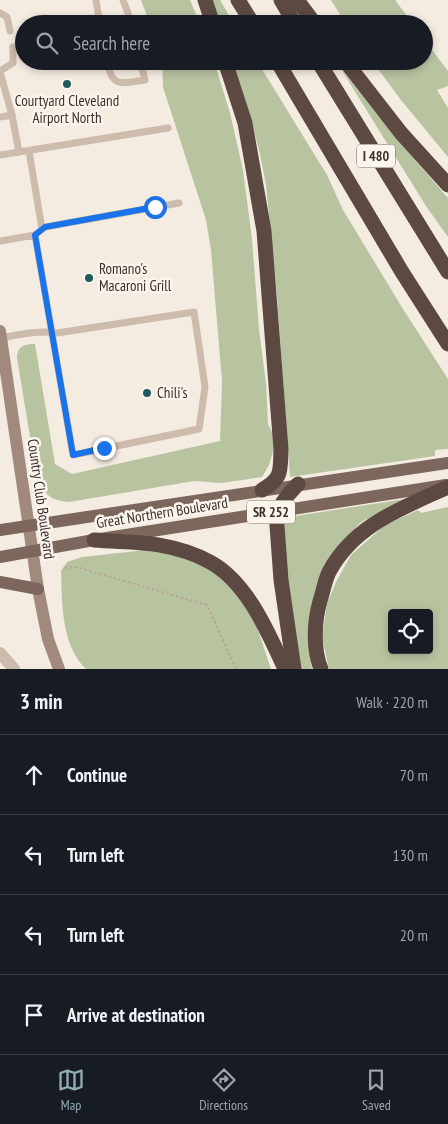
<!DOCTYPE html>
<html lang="en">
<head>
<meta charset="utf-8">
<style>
	body { margin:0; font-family:"PT Sans Narrow",sans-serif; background:#20242c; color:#f1f3f6 }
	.controls { position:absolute; right:15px; bottom:15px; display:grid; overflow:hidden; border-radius:5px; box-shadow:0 2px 8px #0003 }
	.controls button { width:45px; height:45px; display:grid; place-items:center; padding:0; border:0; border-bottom:1px solid #363941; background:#171b24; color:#f1f3f6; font:25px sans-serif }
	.stop { position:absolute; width:15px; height:15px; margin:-11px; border:4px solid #1a73e8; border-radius:50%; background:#fff }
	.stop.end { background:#1a73e8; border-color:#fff; box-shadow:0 1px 5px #0008 }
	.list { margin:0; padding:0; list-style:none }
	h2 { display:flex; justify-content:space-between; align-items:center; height:65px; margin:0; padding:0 20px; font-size:21px }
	h2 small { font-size:16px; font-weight:400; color:#9ea1a6 }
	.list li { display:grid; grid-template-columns:32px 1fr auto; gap:15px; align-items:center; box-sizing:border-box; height:80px; padding:0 20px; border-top:1px solid #363941 }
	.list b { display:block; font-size:19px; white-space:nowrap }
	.list em { font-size:16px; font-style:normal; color:#9ea1a6 }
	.icon { flex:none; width:28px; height:28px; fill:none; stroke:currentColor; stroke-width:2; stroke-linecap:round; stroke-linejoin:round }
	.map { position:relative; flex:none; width:448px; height:669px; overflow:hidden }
	.search { position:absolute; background:#171b24; box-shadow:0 2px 8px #0003; left:15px; right:15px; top:15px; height:55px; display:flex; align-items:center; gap:12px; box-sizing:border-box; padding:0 18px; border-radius:28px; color:#9ea1a6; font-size:19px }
	.sheet { height:385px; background:#171b24 }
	nav { display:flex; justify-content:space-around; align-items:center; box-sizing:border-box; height:70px; border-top:1px solid #363941; background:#171b24; font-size:14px; color:#9ea1a6 }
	nav a { display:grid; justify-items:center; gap:2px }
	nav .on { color:#92aeb2 }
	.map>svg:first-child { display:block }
	.green { fill:#b8c4a0; fill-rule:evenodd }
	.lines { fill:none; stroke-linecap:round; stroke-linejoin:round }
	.path { stroke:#b9a596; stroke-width:2; stroke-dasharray:2.5 2.5; stroke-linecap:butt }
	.lane { stroke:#cdbbac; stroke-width:7 }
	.street { stroke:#cdbbac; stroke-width:12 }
	.secondary { stroke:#a18a7d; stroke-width:12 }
	.primary { stroke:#7d675c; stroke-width:12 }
	.highway { stroke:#5c4a42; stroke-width:15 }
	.route { stroke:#1a73e8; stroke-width:6 }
	.poi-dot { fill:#1f5a5e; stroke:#fbf5ee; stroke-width:2 }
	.labels { text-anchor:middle; stroke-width:5; stroke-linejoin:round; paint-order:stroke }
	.shield { fill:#fbf5ee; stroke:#756b66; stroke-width:1 }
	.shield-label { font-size:14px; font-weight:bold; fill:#3b302b }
	.poi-label { font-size:15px; fill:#3b302b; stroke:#fbf5ee; text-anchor:start }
	.street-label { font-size:15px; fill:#3b302b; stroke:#fbf5ee }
</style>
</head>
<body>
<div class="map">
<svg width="448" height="669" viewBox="0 0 448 669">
	<rect width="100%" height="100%" fill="#f4ebe1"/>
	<g class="green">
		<path d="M141,0H190L200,24H150Z"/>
		<path d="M211,0H220L234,24H220Z"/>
		<path d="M331,0H395L413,24H346Z"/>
		<path d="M424,39L448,71V86L437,90L448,108V157L401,100L372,61H424Z"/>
		<path d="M162,61H214L230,113L243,170L252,239L259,329L266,384L268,424L273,434L274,448L269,465L262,477L221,483L194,481L69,502C48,500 43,493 36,473L17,358C17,346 25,344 35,344L55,464L72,474L220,441L222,381L211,250L206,220L163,87Z"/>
		<path d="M233,61H257L327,175L343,210L403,309L448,379V449L435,450V456L290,477L277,296L266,185L260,154L249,111Z"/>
		<path d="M341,69L391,132L448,198V237L426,206Z"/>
		<path d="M412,498L411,502C396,508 379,512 365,520C359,523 355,529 350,534C314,568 302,621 312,669H299L283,539L285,521L294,520L295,516Z"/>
		<path d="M448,507V669H329L322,637L327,604L336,582L351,555L385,525L418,510L421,513ZM392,613H429V650H392Z"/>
		<path d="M165,548L216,569L243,599L255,621L271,669H86C61,645 62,602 61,571L67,562L82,557Z"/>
	</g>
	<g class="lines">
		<path class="path" d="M65,568L73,567L80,568L207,605L236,669"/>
		<g class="lane">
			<path d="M96,0L100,24"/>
			<path d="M123,0L132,24"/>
			<path d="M0,13L7,17L10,31"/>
			<path d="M107,61C112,89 122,83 145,80L140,61"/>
			<path d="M0,71L13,63V47"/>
			<path d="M0,72L12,115"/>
			<path d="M0,117L12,115L19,152"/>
			<path d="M29,151L42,229"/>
			<path d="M0,155L168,128"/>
			<path d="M35,235L45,227L179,203"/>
			<path d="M0,241L35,235L73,455L199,429L205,387L194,312L57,333C38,330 19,335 0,338"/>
		</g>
		<path class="street" d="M0,653L14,669"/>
		<path class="secondary" d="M0,331L38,589L48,639L59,669"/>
		<g class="primary">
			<path d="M0,530L448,463"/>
			<path d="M0,557L94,540L446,485"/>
			<path d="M0,582L38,589"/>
		</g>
		<g class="highway">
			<path d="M205,0L213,24"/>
			<path d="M238,0L253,24"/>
			<path d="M281,0L295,24"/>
			<path d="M297,0L315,24"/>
			<path d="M225,61L245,123L264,231L281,449C280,471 283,478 262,490"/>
			<path d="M277,61L402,272L448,344"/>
			<path d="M318,61L448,272"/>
			<path d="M345,61L401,133L448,185"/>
			<path d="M94,540C116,542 138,541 159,545C176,548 194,553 210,562C247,582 268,632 285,669"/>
			<path d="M294,669L281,580L276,512L288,495L298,484"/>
			<path d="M321,669C313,649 314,622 320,601C323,592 325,580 329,572C354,525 402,508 448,487"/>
		</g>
	</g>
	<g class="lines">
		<path class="route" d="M104,448L73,455L35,235L45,227L155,207"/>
	</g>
	<g class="poi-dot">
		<circle cx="67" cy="84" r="5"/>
		<circle cx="89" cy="278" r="5"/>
		<circle cx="147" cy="393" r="5"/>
	</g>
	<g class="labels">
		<g class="shield">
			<rect x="357" y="144.5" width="38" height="23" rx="4"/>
			<rect x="247" y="500.5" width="48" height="23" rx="4"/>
		</g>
		<g class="shield-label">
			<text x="376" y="161">I 480</text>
			<text x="271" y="517">SR 252</text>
		</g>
		<g class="poi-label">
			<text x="67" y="106" text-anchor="middle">Courtyard Cleveland<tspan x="67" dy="17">Airport North</tspan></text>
			<text x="99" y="274">Romano's<tspan x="99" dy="17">Macaroni Grill</tspan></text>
			<text x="157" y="398">Chili's</text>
		</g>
		<g class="street-label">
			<text transform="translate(41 499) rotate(82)" y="5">Country Club Boulevard</text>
			<text transform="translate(162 513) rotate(-9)" y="5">Great Northern Boulevard</text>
		</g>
	</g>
</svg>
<div class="controls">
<button><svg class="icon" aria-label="locate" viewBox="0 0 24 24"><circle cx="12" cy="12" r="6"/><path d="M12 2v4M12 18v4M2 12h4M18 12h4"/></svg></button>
</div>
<div class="stop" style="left:155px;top:207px"></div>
<div class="stop end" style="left:104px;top:448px"></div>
<div class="search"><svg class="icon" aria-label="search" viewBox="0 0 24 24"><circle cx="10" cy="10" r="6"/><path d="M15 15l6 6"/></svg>Search here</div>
</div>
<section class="sheet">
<h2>3 min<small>Walk · 220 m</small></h2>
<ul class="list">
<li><svg class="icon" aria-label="ahead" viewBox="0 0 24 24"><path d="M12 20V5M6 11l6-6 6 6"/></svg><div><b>Continue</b></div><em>70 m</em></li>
<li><svg class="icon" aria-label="left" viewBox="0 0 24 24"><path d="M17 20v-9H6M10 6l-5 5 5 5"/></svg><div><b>Turn left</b></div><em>130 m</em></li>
<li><svg class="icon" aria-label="left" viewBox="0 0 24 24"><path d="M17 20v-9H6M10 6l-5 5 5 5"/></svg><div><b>Turn left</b></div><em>20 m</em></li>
<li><svg class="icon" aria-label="arrive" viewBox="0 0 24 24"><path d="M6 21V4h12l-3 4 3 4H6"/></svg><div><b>Arrive at destination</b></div></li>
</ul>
</section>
<nav>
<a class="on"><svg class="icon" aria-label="map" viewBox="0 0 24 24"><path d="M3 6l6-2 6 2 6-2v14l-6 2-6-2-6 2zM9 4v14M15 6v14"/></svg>Map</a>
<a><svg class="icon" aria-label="directions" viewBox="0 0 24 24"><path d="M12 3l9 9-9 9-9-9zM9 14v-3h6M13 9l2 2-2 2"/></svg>Directions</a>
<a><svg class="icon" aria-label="saved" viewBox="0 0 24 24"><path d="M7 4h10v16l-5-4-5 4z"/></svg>Saved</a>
</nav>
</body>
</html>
